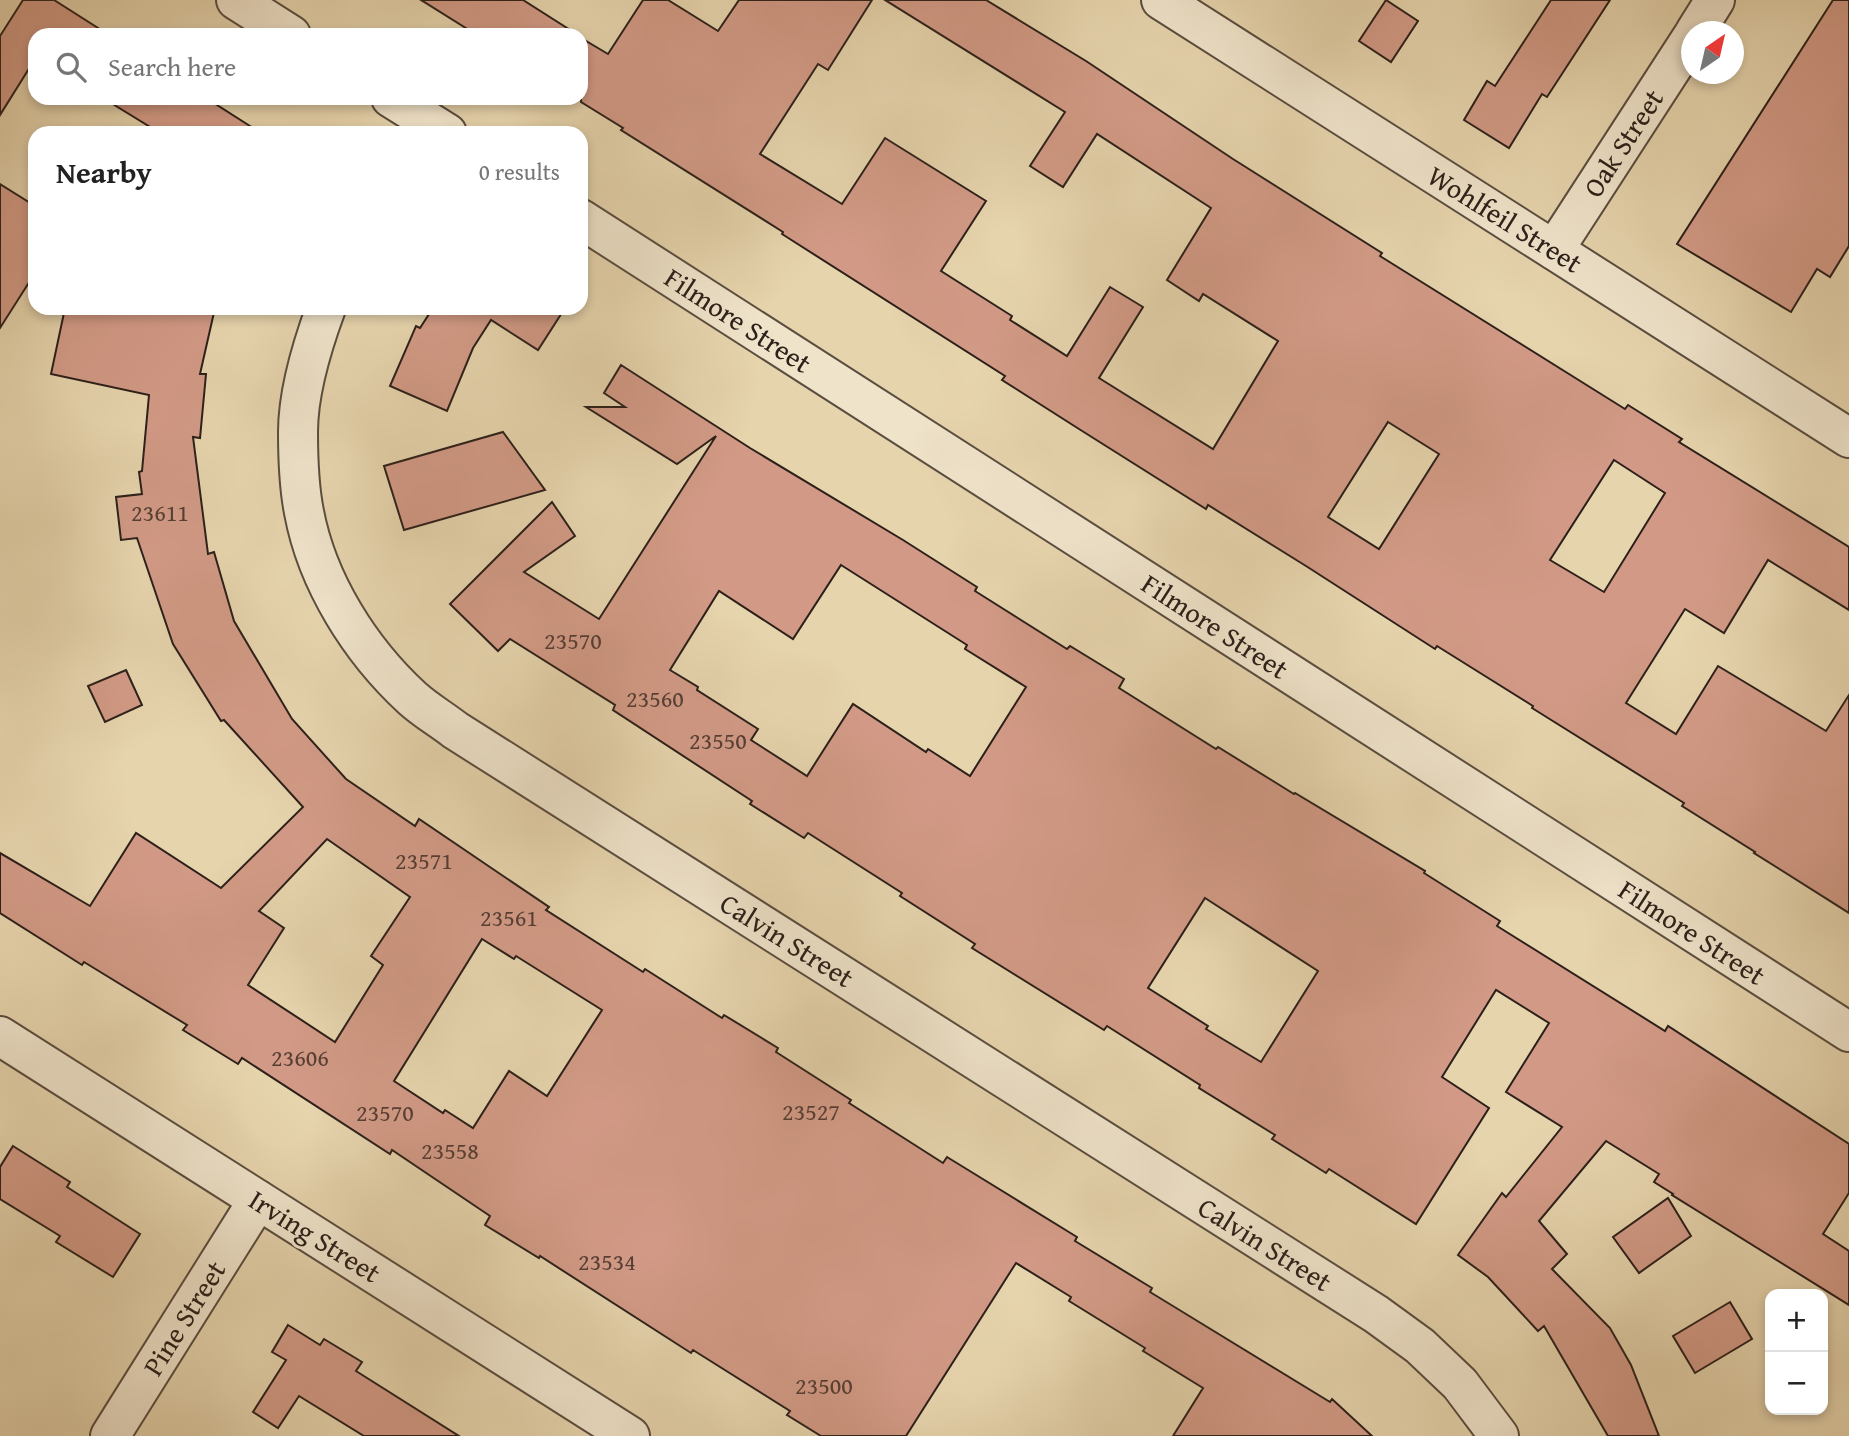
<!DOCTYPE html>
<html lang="en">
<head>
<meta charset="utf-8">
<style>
	body { margin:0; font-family:"Gentium Book Plus",serif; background:#f6f6f6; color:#222 }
	.controls { position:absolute; right:21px; bottom:21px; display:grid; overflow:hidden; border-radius:14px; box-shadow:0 4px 10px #0003 }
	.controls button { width:63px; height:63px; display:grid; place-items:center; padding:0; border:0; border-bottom:2px solid #e0e0e0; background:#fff; color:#222; font:35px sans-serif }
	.compass { position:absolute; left:1681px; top:21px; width:63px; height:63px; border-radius:50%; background:#fff; box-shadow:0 4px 10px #0003; rotate:34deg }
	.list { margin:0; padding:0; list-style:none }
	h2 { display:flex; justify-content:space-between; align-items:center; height:91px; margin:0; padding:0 28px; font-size:30px }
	h2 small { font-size:23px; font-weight:400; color:#767676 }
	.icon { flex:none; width:38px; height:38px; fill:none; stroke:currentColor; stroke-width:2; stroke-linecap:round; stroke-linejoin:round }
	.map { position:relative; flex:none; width:1849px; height:1436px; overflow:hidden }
	.search { position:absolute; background:#fff; box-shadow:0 4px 10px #0003; left:28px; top:28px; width:560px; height:77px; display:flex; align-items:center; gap:18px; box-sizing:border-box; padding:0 24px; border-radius:21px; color:#767676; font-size:26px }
	.panel { position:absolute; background:#fff; box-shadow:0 4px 10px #0003; left:28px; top:126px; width:560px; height:189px; border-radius:21px }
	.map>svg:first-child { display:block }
	.building { fill:#d29a86; stroke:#2c201a; stroke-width:2; fill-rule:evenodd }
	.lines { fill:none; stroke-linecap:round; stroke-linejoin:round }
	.minor-casing { stroke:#5a4d3f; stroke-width:42 }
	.minor { stroke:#efe3ca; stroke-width:38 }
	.labels { text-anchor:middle; stroke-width:6; stroke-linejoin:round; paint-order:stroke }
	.number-label { font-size:24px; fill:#563e35 }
	.street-label { font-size:28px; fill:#2c201a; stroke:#efe3ca }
</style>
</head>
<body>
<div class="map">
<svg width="1849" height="1436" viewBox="0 0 1849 1436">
	<rect width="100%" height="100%" fill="#e6d4ad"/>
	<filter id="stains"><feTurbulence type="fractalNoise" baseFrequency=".00286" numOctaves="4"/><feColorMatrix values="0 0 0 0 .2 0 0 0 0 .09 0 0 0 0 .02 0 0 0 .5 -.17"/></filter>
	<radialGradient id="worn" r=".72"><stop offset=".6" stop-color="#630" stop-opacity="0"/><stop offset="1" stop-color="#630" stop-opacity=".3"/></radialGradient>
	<g class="building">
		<path d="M23,0H54L109,35H35V59L0,115V36Z"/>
		<path d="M421,0H523L578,35H477Z"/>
		<path d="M643,0H668L718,31L739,0H872L828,70L818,64L760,154L842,204L885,138L986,201L941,271L1012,316L1010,320L1067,356L1110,287L1143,307L1099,378L1213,449L1278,341L1203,294L1199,301L1167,280L1211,208L1097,134L1063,187L1030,166L1065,112L885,0H986L1086,61L1233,159L1382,253L1380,256L1625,409L1628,405L1682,439L1679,442L1849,547V610L1768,560L1724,633L1685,609L1626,703L1676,734L1718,666L1826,731L1849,695V913L1754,853L1755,852L1682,806L1684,803L1532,708L1533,706L1437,646L1435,649L1306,566L1208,505L1206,509L1079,429L1002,380L1005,376L782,234L783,232L621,130L623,128L581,102V38L608,54ZM1388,422L1439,454L1379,549L1328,517ZM1614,460L1665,493L1604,592L1550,560Z"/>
		<path d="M1386,0L1418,21L1391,62L1359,41Z"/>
		<path d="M1551,0H1610L1547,97L1542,94L1509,148L1464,120L1487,81L1495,86Z"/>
		<path d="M1833,0H1849V246L1830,277L1817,269L1791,312L1677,244Z"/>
		<path d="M103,98H206L261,133H160Z"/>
		<path d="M0,184L35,206V273L0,328Z"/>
		<path d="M65,308H215L200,374H206L200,438L193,437L208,554L214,552L234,621L292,719L346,779L415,826L419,819L549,907L546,910L643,972L645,969L722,1018L724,1015L778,1048L776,1052L851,1100L849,1103L943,1163L947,1157L1077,1237L1075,1241L1152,1288L1150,1292L1330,1402L1332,1399L1372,1436H1173L1203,1388L1143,1351L1145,1348L1069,1301L1071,1297L1016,1263L906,1436H821L787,1415L790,1411L693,1350L691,1353L540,1256L539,1258L485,1225L490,1216L392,1150L390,1154L242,1058L238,1064L183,1030L187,1025L84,962L82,965L0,913V853L90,906L136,833L221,888L303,807L224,720L221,721L173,644L137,538L121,540L116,497L142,494L139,472L142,471L149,395L51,374ZM327,839L410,897L371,956L383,965L335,1042L248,985L284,928L259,911ZM482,939L514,959L516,956L602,1010L547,1096L509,1071L473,1128L445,1110L443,1113L394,1081Z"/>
		<path d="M433,308H565L538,350L491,320L473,348L447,411L390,386L416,326L420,328Z"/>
		<path d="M621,365L750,448L903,540L977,587L975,591L1067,649L1070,646L1124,679L1119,688L1216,749L1218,747L1294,794L1295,793L1425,871L1424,873L1500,921L1497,926L1665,1031L1668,1026L1849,1144V1193L1823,1234L1849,1251V1305L1672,1195L1673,1194L1654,1182L1659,1174L1606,1141L1539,1221L1567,1254L1552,1269L1610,1328L1631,1365L1659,1436H1608L1544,1326L1538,1331L1488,1277L1458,1255L1502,1193L1506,1197L1562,1127L1506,1092L1549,1023L1496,990L1442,1077L1489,1108L1416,1224L1329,1169L1326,1173L1272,1139L1275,1135L1199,1088L1200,1085L1107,1026L1104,1030L972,948L975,944L900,896L902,893L808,833L804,838L750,804L752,801L613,710L615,705L510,639L498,651L450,604L552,502L575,536L524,572L599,619L716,436L677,464L586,407H625L604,393ZM841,565L967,645L965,649L1026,687L970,776L928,749L926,752L853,704L807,776L751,740L758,729L697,690L698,687L670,670L719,591L793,639ZM1205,898L1318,971L1261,1062L1206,1029L1208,1026L1148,988Z"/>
		<path d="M503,432L545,490L404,530L384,466Z"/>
		<path d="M126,670L142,705L105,722L88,686Z"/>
		<path d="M13,1146L70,1182L67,1187L140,1234L113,1277L56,1242L60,1236L0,1199V1167Z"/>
		<path d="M1668,1198L1691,1236L1639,1273L1613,1237Z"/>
		<path d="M1730,1302L1752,1339L1695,1373L1673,1336Z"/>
		<path d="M288,1325L320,1345L324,1339L362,1362L356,1371L459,1436H364L299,1396L278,1428L253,1412L286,1360L272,1352Z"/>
	</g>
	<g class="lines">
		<g class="minor-casing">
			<g id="minor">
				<path d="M236,0L291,35"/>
				<path d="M1161,0L1849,438"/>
				<path d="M1695,32L1715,0"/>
				<path d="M391,98L447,133"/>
				<path d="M581,219L1849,1032"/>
				<path d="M1554,250L1692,37"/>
				<path d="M326,308C312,346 298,391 298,432C298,458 299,487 304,512C317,582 360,650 412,698C425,710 441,719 455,730L1376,1314L1420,1346L1460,1384L1499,1436"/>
				<path d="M0,1036L630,1436"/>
				<path d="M110,1436L258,1200"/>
			</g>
		</g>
		<use href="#minor" class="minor"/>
	</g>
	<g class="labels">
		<g class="number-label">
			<text x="160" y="521">23611</text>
			<text x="573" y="649">23570</text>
			<text x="655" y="707">23560</text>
			<text x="718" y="749">23550</text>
			<text x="424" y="869">23571</text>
			<text x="509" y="926">23561</text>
			<text x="300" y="1066">23606</text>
			<text x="811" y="1120">23527</text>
			<text x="385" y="1121">23570</text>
			<text x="450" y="1159">23558</text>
			<text x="607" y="1270">23534</text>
			<text x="824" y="1394">23500</text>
		</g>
		<g class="street-label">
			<text transform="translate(1623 143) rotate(-57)" y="10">Oak Street</text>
			<text transform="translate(1505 219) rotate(32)" y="10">Wohlfeil Street</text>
			<text transform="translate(738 320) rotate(33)" y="10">Filmore Street</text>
			<text transform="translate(1215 626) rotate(33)" y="10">Filmore Street</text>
			<text transform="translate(1692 932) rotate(33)" y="10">Filmore Street</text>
			<text transform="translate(787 940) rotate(32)" y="10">Calvin Street</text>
			<text transform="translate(315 1236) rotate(32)" y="10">Irving Street</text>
			<text transform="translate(1265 1244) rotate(32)" y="10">Calvin Street</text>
			<text transform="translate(184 1318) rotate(-58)" y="10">Pine Street</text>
		</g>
	</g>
	<rect width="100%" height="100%" filter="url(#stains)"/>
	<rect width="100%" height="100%" fill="url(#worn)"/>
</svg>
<div class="controls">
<button>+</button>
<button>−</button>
</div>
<svg class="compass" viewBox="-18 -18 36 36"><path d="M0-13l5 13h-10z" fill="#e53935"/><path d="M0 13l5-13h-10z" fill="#767676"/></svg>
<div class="search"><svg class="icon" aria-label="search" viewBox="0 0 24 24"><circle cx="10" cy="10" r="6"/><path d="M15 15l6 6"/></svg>Search here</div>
<section class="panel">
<h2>Nearby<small>0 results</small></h2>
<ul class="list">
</ul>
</section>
</div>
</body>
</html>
